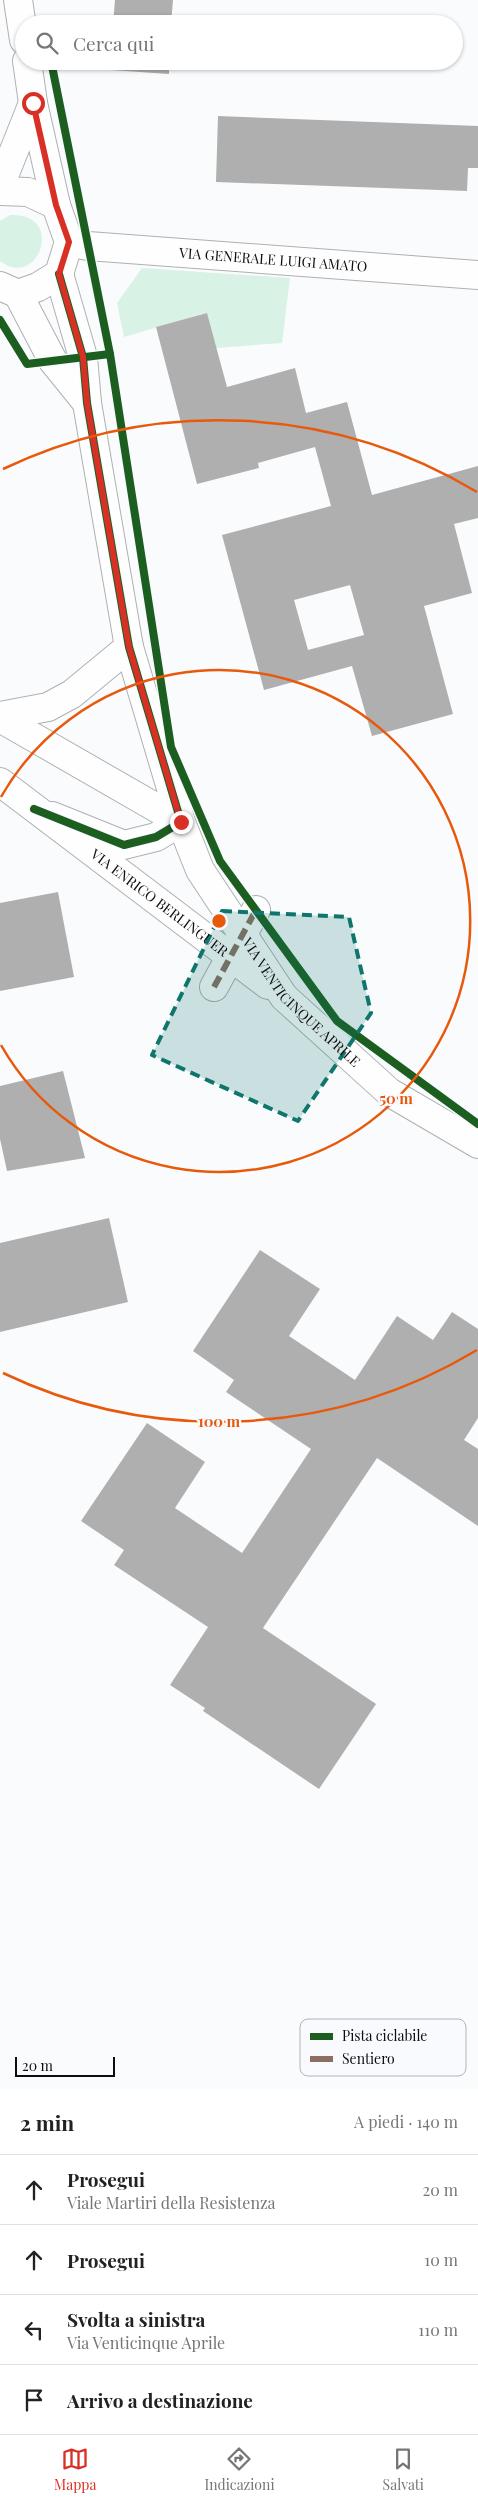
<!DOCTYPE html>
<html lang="it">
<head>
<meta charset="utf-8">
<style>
	body { margin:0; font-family:"Playfair Display",serif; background:#f6f6f6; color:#222 }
	.scale { position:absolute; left:15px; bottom:12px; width:100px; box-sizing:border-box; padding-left:5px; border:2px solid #0d0d0f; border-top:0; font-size:14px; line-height:18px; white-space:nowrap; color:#0d0d0f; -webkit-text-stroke:4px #f8fafe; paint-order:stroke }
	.stop { position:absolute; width:15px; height:15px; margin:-11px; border:4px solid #d93025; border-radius:50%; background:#fff }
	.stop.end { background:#d93025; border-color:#fff; box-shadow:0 1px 5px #0008 }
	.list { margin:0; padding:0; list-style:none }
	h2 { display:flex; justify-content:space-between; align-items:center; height:65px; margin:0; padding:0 20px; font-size:21px }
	h2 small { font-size:16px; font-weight:400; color:#767676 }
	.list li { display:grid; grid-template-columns:32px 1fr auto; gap:15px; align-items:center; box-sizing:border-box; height:70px; padding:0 20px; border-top:1px solid #e0e0e0 }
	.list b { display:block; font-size:19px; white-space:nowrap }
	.list p { margin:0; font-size:16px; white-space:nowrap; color:#767676 }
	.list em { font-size:16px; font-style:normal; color:#767676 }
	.icon { flex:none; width:28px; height:28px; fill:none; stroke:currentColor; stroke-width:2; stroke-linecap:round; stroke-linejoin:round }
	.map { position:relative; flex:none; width:478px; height:2089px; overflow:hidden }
	.search { position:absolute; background:#fff; box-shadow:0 1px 4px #0004; left:15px; right:15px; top:15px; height:55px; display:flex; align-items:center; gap:12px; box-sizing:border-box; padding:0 18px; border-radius:28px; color:#767676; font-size:19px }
	.sheet { height:345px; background:#fff }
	nav { display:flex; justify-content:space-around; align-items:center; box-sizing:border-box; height:70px; border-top:1px solid #e0e0e0; background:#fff; font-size:14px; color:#767676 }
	nav a { display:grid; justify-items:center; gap:2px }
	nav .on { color:#d93025 }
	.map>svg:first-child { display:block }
	.green { fill:#d8f2e5 }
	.building { fill:#afafb0; fill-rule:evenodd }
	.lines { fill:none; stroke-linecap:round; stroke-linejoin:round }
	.minor-casing { stroke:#afb0b2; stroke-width:30 }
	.major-casing { stroke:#afb0b2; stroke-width:30 }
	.minor { stroke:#fefeff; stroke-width:28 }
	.major { stroke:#fefeff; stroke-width:28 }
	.quiet { stroke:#8d6e63; stroke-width:6; stroke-dasharray:12 6; stroke-linecap:butt }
	.cycleway-casing { stroke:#f8fafe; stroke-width:11 }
	.cycleway { stroke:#1b5e20; stroke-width:8 }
	.route { stroke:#d93025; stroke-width:6 }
	.marked { fill:#0f766e; fill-opacity:0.2; stroke:#0f766e; stroke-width:4; stroke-dasharray:10 6; stroke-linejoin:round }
	.ring { fill:none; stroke:#e8590c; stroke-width:2.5 }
	.labels { text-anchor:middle; stroke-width:4.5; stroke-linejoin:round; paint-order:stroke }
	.street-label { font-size:14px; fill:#0d0d0f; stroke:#f8fafe }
	.key { fill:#f8fafe; stroke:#b2b3b6; stroke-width:1 }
	.key-label { font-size:14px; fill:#0d0d0f }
	.centre { fill:#e8590c; stroke:#f8fafe; stroke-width:2.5 }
	.ring-label { font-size:15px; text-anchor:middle; font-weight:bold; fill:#e8590c; stroke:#f8fafe; stroke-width:4.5; stroke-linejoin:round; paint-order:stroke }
</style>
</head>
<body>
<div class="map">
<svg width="478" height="2089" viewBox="0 0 478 2089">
	<rect width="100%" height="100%" fill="#f9fbfd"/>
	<g class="green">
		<path d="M10,215C66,212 39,291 0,261V221Z"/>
		<path d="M142,268L290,278L282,343L216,348L206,313L124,337L117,303Z"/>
	</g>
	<g class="building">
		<path d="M115,0H173L171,24H113Z"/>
		<path d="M111,61H169V74L111,70Z"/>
		<path d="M218,116L478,126V168H468L467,191L216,182Z"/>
		<path d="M207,313L227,387L295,368L306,413L347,402L372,495L478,466V518L454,524L472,593L424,606L453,714L372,736L352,666L264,690L222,535L331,506L315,447L258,463L259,468L197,484L156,327ZM350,585L364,635L308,650L294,600Z"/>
		<path d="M58,892L74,977L0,991V903Z"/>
		<path d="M63,1071L85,1158L7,1171L0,1139V1086Z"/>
		<path d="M109,1218L128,1302L0,1332V1243Z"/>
		<path d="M260,1250L320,1289L289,1336L355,1380L397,1316L433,1340L452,1312L478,1329V1418L464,1440L478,1449V1526L377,1458L263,1628L376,1704L319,1789L203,1711L205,1708L170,1685L208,1627L114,1565L124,1550L81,1521L147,1423L205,1462L175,1508L242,1553L311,1449L226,1392L234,1380L193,1351Z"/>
	</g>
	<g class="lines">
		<g class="minor-casing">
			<g id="minor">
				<path d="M18,0L24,40"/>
				<path d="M27,61L33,103L56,205"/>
				<path d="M0,186L33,103"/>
				<path d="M0,191L28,192L56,205L69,242L59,274L38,287L18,294L0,286"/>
				<path id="s1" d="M69,242L88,246L478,275"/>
				<path d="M18,294L53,361L87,403"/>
				<path d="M0,716L48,707L72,694L129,647"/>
				<path d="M52,816L124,845L156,837L181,822L129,647L87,403L83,357L59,274"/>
				<path d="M214,987L256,910"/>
			</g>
		</g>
		<g class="major-casing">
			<g id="major">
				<path id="s2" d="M0,718L181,822L200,870L284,997L389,1092L478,1144"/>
				<path id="s3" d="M0,782L268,985"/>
			</g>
		</g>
		<use href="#minor" class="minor"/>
		<use href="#major" class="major"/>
		<path class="quiet" d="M214,987L256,910"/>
		<g class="cycleway-casing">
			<g id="cycleway">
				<path d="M51,61L110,354L171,747L220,861L337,1021L478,1124"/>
				<path d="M0,320L27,364L110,354"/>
				<path d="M34,809L124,845L156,837L181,822L129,647L87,403L83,357L59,274"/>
			</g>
		</g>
		<use href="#cycleway" class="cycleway"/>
	</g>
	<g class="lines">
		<path class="route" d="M33,103L56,205L69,242L59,274L83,357L87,403L129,647L181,822"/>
	</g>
	<path class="marked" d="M222,911L349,917L371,1013L298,1121L152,1055Z"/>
	<g class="ring">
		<path d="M1 797A251 251 0 1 1 1 1045"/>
		<path d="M477 1350A501 501 0 0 1 3 1373M3 469A501 501 0 0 1 477 492"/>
	</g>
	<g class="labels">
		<g class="street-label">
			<text dy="5" stroke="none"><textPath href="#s1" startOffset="205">VIA GENERALE LUIGI AMATO</textPath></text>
			<text dy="5" stroke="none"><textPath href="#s3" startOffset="200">VIA ENRICO BERLINGUER</textPath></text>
			<text dy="5" stroke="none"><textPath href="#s2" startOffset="428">VIA VENTICINQUE APRILE</textPath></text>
		</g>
	</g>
	<rect x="300" y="2019" width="166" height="57" rx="8" class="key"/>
	<rect x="310" y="2033" width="23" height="7" fill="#1b5e20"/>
	<rect x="310" y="2056" width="23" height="6" fill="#8d6e63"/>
	<g class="key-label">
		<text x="342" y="2041">Pista ciclabile</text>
		<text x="342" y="2064">Sentiero</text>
	</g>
	<circle cx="219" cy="921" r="8" class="centre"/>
	<g class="ring-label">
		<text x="396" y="1104">50 m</text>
		<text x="219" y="1427">100 m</text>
	</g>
</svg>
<div class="scale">20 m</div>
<div class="stop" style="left:33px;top:103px"></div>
<div class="stop end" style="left:181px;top:822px"></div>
<div class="search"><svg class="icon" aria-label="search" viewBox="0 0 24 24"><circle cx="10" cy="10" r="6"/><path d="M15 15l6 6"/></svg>Cerca qui</div>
</div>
<section class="sheet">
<h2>2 min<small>A piedi · 140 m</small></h2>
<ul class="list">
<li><svg class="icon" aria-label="ahead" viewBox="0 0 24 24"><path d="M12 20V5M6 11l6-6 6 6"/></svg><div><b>Prosegui</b><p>Viale Martiri della Resistenza</p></div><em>20 m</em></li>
<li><svg class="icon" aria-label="ahead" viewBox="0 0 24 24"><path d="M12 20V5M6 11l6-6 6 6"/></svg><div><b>Prosegui</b></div><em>10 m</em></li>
<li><svg class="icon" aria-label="left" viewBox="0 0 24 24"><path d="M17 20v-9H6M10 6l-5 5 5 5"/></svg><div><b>Svolta a sinistra</b><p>Via Venticinque Aprile</p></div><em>110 m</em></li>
<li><svg class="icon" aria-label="arrive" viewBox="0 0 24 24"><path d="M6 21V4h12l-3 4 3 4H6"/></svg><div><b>Arrivo a destinazione</b></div></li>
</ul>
</section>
<nav>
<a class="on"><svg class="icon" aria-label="map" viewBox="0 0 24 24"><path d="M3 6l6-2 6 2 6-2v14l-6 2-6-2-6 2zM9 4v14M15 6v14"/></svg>Mappa</a>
<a><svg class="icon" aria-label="directions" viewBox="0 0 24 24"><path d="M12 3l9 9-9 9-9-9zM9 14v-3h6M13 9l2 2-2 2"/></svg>Indicazioni</a>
<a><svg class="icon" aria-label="saved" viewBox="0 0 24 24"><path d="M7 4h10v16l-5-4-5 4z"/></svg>Salvati</a>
</nav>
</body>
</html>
